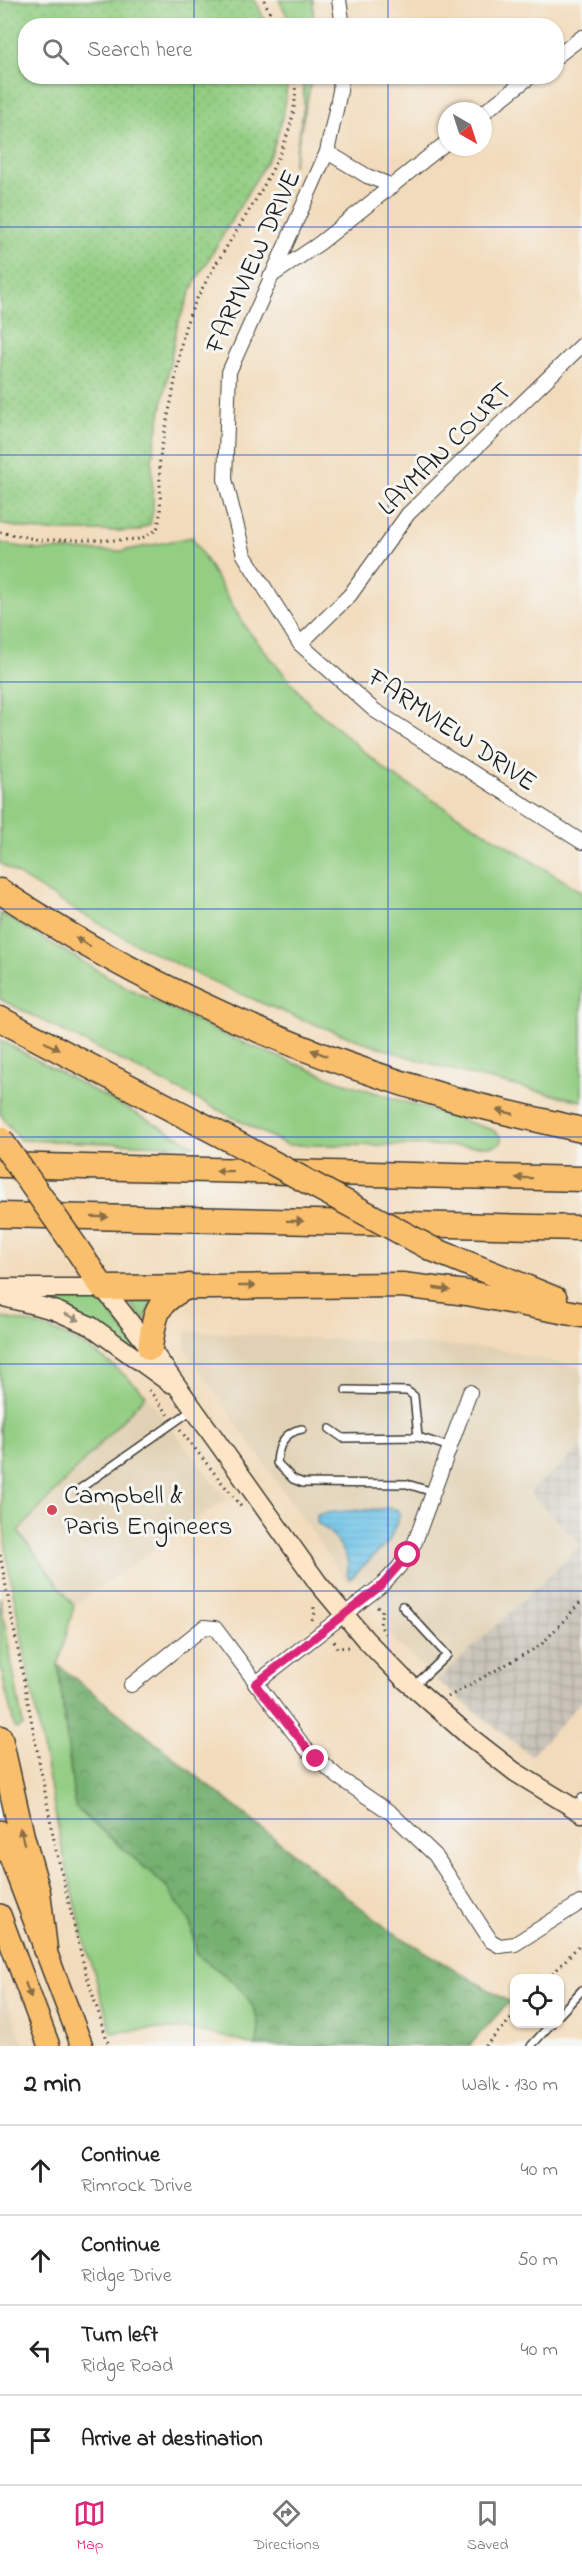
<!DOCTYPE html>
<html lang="en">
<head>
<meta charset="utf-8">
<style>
	body { margin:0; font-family:"Indie Flower",sans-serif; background:#f2f2f2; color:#222 }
	.controls { position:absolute; right:18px; bottom:18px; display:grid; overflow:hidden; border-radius:12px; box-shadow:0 2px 4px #0004 }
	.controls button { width:54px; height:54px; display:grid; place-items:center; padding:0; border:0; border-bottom:2px solid #e0e0e0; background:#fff; color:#222; font:30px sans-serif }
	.compass { position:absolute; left:438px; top:102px; width:54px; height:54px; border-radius:50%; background:#fff; box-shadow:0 2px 4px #0004; rotate:141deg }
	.stop { position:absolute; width:18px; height:18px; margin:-14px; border:4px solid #db2777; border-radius:50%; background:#fff }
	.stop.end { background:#db2777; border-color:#fff; box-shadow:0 2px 6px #0008 }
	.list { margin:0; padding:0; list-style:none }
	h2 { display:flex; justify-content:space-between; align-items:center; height:78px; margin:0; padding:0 24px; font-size:26px }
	h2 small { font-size:20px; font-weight:400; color:#767676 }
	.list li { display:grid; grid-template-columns:39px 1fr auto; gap:18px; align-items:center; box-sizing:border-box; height:90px; padding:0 24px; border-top:2px solid #e0e0e0 }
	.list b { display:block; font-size:22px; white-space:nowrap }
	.list p { margin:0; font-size:20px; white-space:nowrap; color:#767676 }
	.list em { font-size:20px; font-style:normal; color:#767676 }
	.icon { flex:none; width:33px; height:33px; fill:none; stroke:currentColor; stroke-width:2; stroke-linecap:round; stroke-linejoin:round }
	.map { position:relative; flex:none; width:582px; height:2046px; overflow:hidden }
	.search { position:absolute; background:#fff; box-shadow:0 2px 4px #0004; left:18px; right:18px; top:18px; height:66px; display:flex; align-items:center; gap:15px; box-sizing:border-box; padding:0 21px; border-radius:24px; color:#767676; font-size:22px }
	.sheet { height:438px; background:#fff }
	nav { display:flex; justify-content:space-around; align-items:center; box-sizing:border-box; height:84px; border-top:2px solid #e0e0e0; background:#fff; font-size:16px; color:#767676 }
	nav a { display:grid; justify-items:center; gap:3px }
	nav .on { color:#db2777 }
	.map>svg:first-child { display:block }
	.built { fill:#e1d1b4 }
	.industrial { fill:url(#industrial-grid) }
	.grass { fill:#93ce83; stroke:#587550; stroke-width:1.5 }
	.forest { fill:url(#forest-crowns); stroke:#496646; stroke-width:1.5 }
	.park { fill:url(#park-dots); stroke:#587550; stroke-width:1.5 }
	.water { fill:url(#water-rules); stroke:#447082; stroke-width:1.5 }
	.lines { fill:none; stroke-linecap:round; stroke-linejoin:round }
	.lane-casing { stroke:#3c3934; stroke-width:10 }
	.street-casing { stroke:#3c3934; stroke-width:16 }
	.secondary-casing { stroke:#3c3934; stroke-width:21 }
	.primary-casing { stroke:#3c3934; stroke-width:24 }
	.highway-casing { stroke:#3c3934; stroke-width:27 }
	.path { stroke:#3c3934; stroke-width:3; stroke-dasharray:1.5 4.5; stroke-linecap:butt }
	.lane { stroke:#fff; stroke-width:7 }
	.street { stroke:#fff; stroke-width:14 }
	.secondary { stroke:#fde5c5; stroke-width:18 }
	.primary { stroke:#f9bf6d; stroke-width:21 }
	.highway { stroke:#f9bf6d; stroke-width:24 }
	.highway-bridge-casing { stroke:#3c3934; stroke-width:27; stroke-linecap:butt }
	.highway-bridge { stroke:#f9bf6d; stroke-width:24 }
	.oneway { fill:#8a6e44 }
	.oneway2 { fill:#988b79 }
	.route { stroke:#db2777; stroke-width:8 }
	.grid { fill:none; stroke:#1d4ed8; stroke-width:1.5; stroke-opacity:0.55 }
	.poi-dot { fill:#d1495b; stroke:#f6f6f2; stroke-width:2 }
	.labels { text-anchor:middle; stroke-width:6; stroke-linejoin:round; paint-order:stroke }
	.street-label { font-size:27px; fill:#1c1c1c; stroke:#f6f6f2 }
	.poi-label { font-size:27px; fill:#1c1c1c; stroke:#f6f6f2; text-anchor:start }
</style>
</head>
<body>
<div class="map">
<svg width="582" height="2046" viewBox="0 0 582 2046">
	<defs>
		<pattern id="industrial-grid" width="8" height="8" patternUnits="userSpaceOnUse" patternTransform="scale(1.5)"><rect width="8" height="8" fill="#c9c3b8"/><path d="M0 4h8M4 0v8" fill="none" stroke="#aca79e"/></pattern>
		<pattern id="forest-crowns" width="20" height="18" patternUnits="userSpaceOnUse" patternTransform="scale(1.5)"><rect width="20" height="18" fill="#76b171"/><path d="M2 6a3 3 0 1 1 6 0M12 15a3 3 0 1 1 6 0" fill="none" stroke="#608f5c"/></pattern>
		<pattern id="park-dots" width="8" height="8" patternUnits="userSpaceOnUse" patternTransform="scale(1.5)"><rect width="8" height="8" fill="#93ce83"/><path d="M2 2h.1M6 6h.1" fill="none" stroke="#7eb071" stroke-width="1.8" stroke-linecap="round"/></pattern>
		<pattern id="water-rules" width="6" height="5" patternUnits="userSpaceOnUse" patternTransform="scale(1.5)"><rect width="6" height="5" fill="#6bc3e8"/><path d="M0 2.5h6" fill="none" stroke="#5ca7c6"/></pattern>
	</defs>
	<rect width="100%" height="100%" fill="#f6f6f2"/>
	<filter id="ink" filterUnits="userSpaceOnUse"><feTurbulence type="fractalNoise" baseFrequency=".0167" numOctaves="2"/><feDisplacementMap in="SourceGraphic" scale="12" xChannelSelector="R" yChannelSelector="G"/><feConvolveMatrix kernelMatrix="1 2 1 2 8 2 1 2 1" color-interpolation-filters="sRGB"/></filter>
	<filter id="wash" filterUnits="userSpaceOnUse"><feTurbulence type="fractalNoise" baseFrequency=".008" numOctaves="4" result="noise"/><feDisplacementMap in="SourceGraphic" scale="24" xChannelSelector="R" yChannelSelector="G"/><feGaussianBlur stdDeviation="1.35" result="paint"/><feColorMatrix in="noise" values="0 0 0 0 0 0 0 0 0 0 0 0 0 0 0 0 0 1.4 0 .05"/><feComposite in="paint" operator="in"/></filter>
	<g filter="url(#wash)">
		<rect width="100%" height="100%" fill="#f2dbbb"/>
		<g class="built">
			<path d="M186,1331L493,1348L582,1368V1447L529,1492L581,1545L437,1681L385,1630L384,1612L360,1581L345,1580L185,1349Z"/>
			<path d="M146,1395L226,1499L74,1606L18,1531Z"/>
			<path d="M0,1982L24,2046H0Z"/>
		</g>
		<path class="industrial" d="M582,1447V1701L531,1756L437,1681L581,1545L529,1492Z"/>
		<g class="grass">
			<path d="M279,0H313L314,25H292Z"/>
			<path d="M303,77H312L293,166L304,106Z"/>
			<path d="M192,537L246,628L310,705L389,773L582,892V1101C536,1091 490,1081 445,1068C288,1022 137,954 0,863V543L38,550L122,551Z"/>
			<path d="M0,913L126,987L222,1034L336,1080L493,1130L501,1137V1143L494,1146L287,1145L0,999Z"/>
			<path d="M0,1040L196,1146L20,1140L0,1114Z"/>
			<path d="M35,1299H94L105,1305L144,1357Z"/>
			<path d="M128,1300H153L144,1321Z"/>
			<path d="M0,1318C59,1323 106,1355 146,1395L18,1531L74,1606L58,1665L75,1807L165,1885L190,1921L197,1955C228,1977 269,2002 256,2046C201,2028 170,2025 112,2033L85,1942L62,1848L7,1560L0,1482Z"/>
			<path d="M0,1597L23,1726L15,1729L0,1666Z"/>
		</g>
		<path class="forest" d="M58,1665L389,1930L509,2002L469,2046H256C269,2002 228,1977 197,1955L190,1921L165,1885L75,1807Z"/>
		<path class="park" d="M0,0H255L267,25L26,26V76L285,77L287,87L282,119L272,152L194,284L177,326L152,458L153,510L150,524L138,531H41L0,524Z"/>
		<path class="water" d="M388,1508L396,1509L400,1514L389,1541L350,1579L347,1574C353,1558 332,1530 317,1523V1515C340,1509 364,1512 388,1508Z"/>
	</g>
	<g filter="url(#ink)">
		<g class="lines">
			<g class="lane-casing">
				<g id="lane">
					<path d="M346,1390L407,1391L414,1396L418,1437"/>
					<path d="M302,1429C284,1432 278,1445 277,1463L293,1479L303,1483L407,1484L433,1492"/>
					<path d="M330,1429L343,1438L418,1437L450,1447"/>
					<path d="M78,1490L192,1410"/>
					<path d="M402,1606L447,1655L415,1685"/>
					<path d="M576,1809L582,1798"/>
					<path d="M560,2014L582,1990"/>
					<path d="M531,2046L551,2024"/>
				</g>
			</g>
			<g class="street-casing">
				<g id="street">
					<path d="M339,0L343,26"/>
					<path d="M556,57L582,37"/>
					<path d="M341,76L340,91L327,152L229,372L225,479L244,555L300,644L374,710L582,842"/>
					<path d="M483,113L531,76"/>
					<path d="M327,152L367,176L393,186"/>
					<path d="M270,277L320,243L447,142"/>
					<path d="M300,644L350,595L408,514L582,345"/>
					<path d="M255,1684L382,1585L399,1567L415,1542L470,1392"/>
					<path d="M131,1685L204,1627L215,1628L306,1749L338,1777L391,1813L435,1855L491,1941L500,1946L515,1944L580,1903"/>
				</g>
			</g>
			<g class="secondary-casing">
				<g id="secondary">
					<path d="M0,1288H103L150,1348L318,1583L365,1639L403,1678L470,1737L515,1772L582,1813"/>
					<path d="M0,1296L54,1310L91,1326L170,1383"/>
				</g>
			</g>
			<g class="primary-casing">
				<g id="primary">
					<path d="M0,1831L82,2046"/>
					<path d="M0,1915L49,2046"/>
				</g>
			</g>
			<g class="highway-casing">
				<g id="highway">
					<path d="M0,891C138,983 294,1053 454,1099C496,1111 539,1120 582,1130"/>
					<path d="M0,1019L227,1138"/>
					<path d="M0,1165L582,1179"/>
					<path d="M0,1215L582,1228"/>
					<path d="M77,1249L103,1288L402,1285L467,1293L582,1315"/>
					<path d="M432,1249L555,1299"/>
					<path d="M150,1348C155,1313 155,1302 189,1286"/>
					<path d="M0,1738L22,1836L38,1892L45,1949"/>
				</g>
			</g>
			<g class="path">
				<path d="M264,0L276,26"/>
				<path d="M0,532L40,540H120L140,539L157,530C164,505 158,483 160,458C163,434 170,410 174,386C178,367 180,346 185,328C208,253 308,155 294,76"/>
				<path d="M149,1390L169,1415"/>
				<path d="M180,1430L243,1509"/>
				<path d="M0,1555L56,1850L85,1970L109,2046"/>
				<path d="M377,1607L382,1610L380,1625L385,1634"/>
				<path d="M312,1620L315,1613L313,1604"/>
				<path d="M334,1641L337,1648L349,1647"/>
				<path d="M448,1697L541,1645L582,1601"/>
				<path d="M549,1978L582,1942"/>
				<path d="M485,2046L514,2016"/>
			</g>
			<use href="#lane" class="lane"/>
			<use href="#street" class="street"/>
			<use href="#secondary" class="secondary"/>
			<use href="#primary" class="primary"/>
			<use href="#highway" class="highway"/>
			<g class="highway-bridge-casing">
				<g id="highway-bridge">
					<path d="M227,1138L432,1249"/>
					<path d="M0,1139L77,1249"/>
				</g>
			</g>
			<use href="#highway-bridge" class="highway-bridge"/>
		</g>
		<defs><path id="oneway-solid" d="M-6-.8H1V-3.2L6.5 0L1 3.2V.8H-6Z" transform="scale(1.5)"/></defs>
		<g class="oneway">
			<use href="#oneway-solid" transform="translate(83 942) rotate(-150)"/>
			<use href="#oneway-solid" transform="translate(52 1046) rotate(28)"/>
			<use href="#oneway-solid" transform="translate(319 1053) rotate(-159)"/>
			<use href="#oneway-solid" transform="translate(505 1112) rotate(-167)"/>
			<use href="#oneway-solid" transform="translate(224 1171) rotate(-179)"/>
			<use href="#oneway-solid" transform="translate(524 1178) rotate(-179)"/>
			<use href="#oneway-solid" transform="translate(100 1217) rotate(1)"/>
			<use href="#oneway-solid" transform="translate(295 1221) rotate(1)"/>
			<use href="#oneway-solid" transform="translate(247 1286)"/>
			<use href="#oneway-solid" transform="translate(442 1289) rotate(8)"/>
			<use href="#oneway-solid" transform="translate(22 1836) rotate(-105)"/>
			<use href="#oneway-solid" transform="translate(28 1990) rotate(69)"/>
		</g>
		<use class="oneway2" href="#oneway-solid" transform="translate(72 1317) rotate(24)"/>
	</g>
	<g class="lines" filter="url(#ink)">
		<path class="route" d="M316,1759L255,1684L382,1585L408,1555"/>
	</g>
	<path class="grid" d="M194,0V26M388,0V26M194,76V2046M388,76V2046M0,227H582M0,455H582M0,682H582M0,909H582M0,1137H582M0,1364H582M0,1591H582M0,1819H582"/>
	<circle class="poi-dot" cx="52" cy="1510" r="6"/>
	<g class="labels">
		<g class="street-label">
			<text transform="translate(252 261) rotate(-66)" y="9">FARMVIEW DRIVE</text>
			<text transform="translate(444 448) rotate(-45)" y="9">LAYMAN COURT</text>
			<text transform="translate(453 729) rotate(34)" y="9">FARMVIEW DRIVE</text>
		</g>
		<g class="poi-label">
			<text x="64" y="1503">Campbell &amp;<tspan x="64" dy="31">Paris Engineers</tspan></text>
		</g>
	</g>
</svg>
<div class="controls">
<button><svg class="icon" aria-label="locate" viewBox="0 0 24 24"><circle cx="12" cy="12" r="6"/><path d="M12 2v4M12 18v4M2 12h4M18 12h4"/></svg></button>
</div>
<svg class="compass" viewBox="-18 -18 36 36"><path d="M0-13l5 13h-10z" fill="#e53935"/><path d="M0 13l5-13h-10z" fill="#767676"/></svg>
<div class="stop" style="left:408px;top:1555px"></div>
<div class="stop end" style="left:316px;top:1759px"></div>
<div class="search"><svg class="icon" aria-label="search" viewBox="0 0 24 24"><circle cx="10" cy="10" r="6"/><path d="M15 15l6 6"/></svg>Search here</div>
</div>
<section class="sheet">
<h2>2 min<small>Walk · 130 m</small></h2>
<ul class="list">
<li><svg class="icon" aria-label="ahead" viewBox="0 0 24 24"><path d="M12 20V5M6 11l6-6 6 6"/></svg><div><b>Continue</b><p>Rimrock Drive</p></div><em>40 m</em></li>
<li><svg class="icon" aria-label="ahead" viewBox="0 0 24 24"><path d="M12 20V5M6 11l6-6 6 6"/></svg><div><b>Continue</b><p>Ridge Drive</p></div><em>50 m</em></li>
<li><svg class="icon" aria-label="left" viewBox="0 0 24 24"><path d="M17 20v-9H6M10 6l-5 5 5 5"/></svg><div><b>Turn left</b><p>Ridge Road</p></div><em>40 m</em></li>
<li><svg class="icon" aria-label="arrive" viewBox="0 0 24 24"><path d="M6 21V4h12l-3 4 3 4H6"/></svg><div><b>Arrive at destination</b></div></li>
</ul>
</section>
<nav>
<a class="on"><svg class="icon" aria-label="map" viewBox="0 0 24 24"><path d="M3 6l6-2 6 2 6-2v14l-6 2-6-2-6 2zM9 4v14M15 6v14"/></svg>Map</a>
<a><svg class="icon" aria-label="directions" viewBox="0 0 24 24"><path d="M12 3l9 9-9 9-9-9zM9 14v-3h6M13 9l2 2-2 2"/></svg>Directions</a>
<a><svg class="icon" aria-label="saved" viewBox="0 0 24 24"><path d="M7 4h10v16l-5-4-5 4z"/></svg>Saved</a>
</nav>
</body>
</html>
